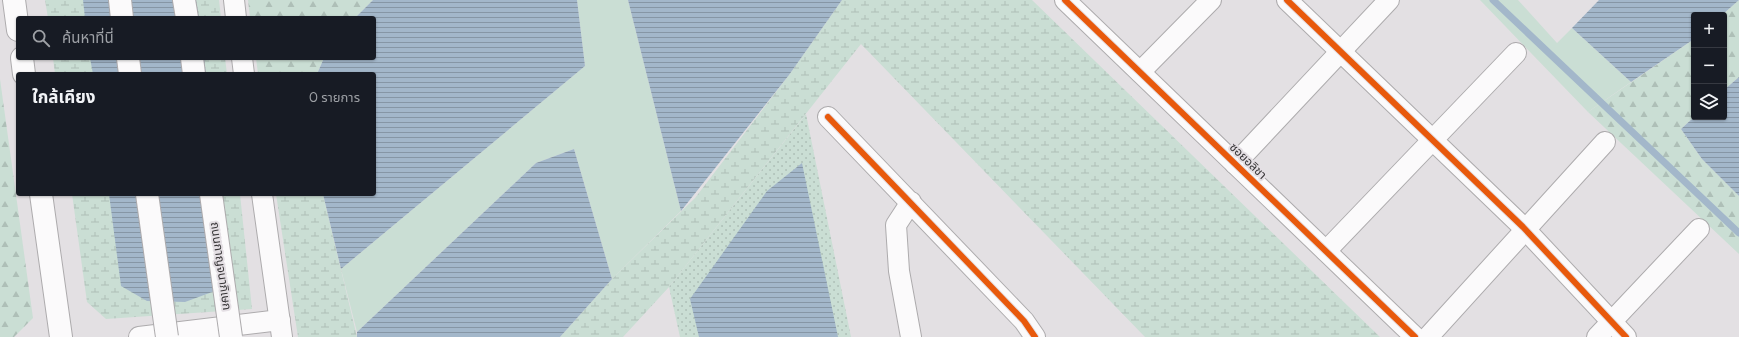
<!DOCTYPE html>
<html lang="th">
<head>
<meta charset="utf-8">
<style>
	body { margin:0; font-family:"DM Sans","Noto Sans Thai",sans-serif; background:#20242c; color:#f1f3f6 }
	.controls { position:absolute; right:12px; top:12px; display:grid; overflow:hidden; border-radius:4px; box-shadow:0 1px 3px #0004 }
	.controls button { width:36px; height:36px; display:grid; place-items:center; padding:0; border:0; border-bottom:1px solid #363941; background:#171b24; color:#f1f3f6; font:20px sans-serif }
	.list { margin:0; padding:0; list-style:none }
	h2 { display:flex; justify-content:space-between; align-items:center; height:52px; margin:0; padding:0 16px; font-size:17px }
	h2 small { font-size:13px; font-weight:400; color:#9ea1a6 }
	.icon { flex:none; width:22px; height:22px; fill:none; stroke:currentColor; stroke-width:2; stroke-linecap:round; stroke-linejoin:round }
	.map { position:relative; flex:none; width:1739px; height:337px; overflow:hidden }
	.search { position:absolute; background:#171b24; box-shadow:0 1px 3px #0004; left:16px; top:16px; width:360px; height:44px; display:flex; align-items:center; gap:10px; box-sizing:border-box; padding:0 14px; border-radius:4px; color:#9ea1a6; font-size:15px }
	.panel { position:absolute; background:#171b24; box-shadow:0 1px 3px #0004; left:16px; top:72px; width:360px; height:124px; border-radius:4px }
	.map>svg:first-child { display:block }
	.green { fill:#caded4 }
	.forest { fill:url(#forest-firs) }
	.wetland { fill:url(#wetland-marsh) }
	.park { fill:url(#park-dots) }
	.water { fill:url(#water-rules) }
	.lines { fill:none; stroke-linecap:round; stroke-linejoin:round }
	.stream { stroke:#a3b7ca; stroke-width:7 }
	.minor-casing { stroke:#adabad; stroke-width:22 }
	.secondary-casing { stroke:#adabad; stroke-width:24 }
	.motorway-casing { stroke:#adabad; stroke-width:24 }
	.minor { stroke:#fbfafb; stroke-width:20 }
	.secondary { stroke:#fbfafb; stroke-width:22 }
	.motorway { stroke:#fbfafb; stroke-width:22 }
	.motorway-bridge-casing { stroke:#adabad; stroke-width:24; stroke-linecap:butt }
	.motorway-bridge { stroke:#fbfafb; stroke-width:22 }
	.cycleway-casing { stroke:#e4dfe4; stroke-width:8 }
	.cycleway { stroke:#e8590c; stroke-width:6 }
	.labels { text-anchor:middle; stroke-width:4; stroke-linejoin:round; paint-order:stroke }
	.street-label { font-size:12px; fill:#383638; stroke:#e4dfe4 }
</style>
</head>
<body>
<div class="map">
<svg width="1739" height="337" viewBox="0 0 1739 337">
	<defs>
		<pattern id="forest-firs" width="22" height="20" patternUnits="userSpaceOnUse"><rect width="22" height="20" fill="#caded4"/><path d="M5 1l3.5 6h-7zM16 11l3.5 6h-7z" fill="#aebfb7"/></pattern>
		<pattern id="wetland-marsh" width="20" height="14" patternUnits="userSpaceOnUse"><rect width="20" height="14" fill="#caded4"/><path d="M1 5h8M5 5V1M11 12h8M15 12V8" fill="none" stroke="#aebfb7"/></pattern>
		<pattern id="park-dots" width="8" height="8" patternUnits="userSpaceOnUse"><rect width="8" height="8" fill="#caded4"/><path d="M2 2h.1M6 6h.1" fill="none" stroke="#aebfb7" stroke-width="1.8" stroke-linecap="round"/></pattern>
		<pattern id="water-rules" width="6" height="5" patternUnits="userSpaceOnUse"><rect width="6" height="5" fill="#a3b7ca"/><path d="M0 2.5h6" fill="none" stroke="#8696a5"/></pattern>
	</defs>
	<rect width="100%" height="100%" fill="#e3e0e3"/>
	<g class="green">
		<path d="M577,0H628L681,211L612,279L574,149L536,163L357,332L341,269L585,66Z"/>
		<path d="M1480,0H1518L1557,43L1572,28L1631,82L1588,112Z"/>
	</g>
	<g class="forest">
		<path d="M248,0H373L355,18H250Z"/>
		<path d="M1739,0V77L1724,90V15H1722Z"/>
		<path d="M1694,39V117L1681,129L1702,159L1739,196V254L1588,112Z"/>
		<path d="M256,58H324L317,74H258Z"/>
		<path d="M0,79L33,318L14,337H0Z"/>
	</g>
	<g class="wetland">
		<path d="M45,0H219L221,18H48Z"/>
		<path d="M842,0H1032L1380,337H1145L861,44L669,287L623,337H560L612,279L695,198L789,75Z"/>
		<path d="M53,58H225L227,74H55Z"/>
		<path d="M72,194H240L252,309L106,319L87,302Z"/>
		<path d="M276,194H323L357,337H298Z"/>
	</g>
	<path class="park" d="M806,114L851,337H680L669,287Z"/>
	<g class="water">
		<path d="M83,0H196L199,18H85Z"/>
		<path d="M373,0H577L585,66L341,269L323,194H374V74H317L324,58H374V18H355Z"/>
		<path d="M628,0H842L789,75L681,211Z"/>
		<path d="M1599,0H1739L1722,15H1694V39L1631,82L1572,28Z"/>
		<path d="M90,58H204L206,74H93Z"/>
		<path d="M1739,77V196L1702,159L1681,129L1694,117H1724V90Z"/>
		<path d="M574,149L612,279L560,337H357V332L536,163Z"/>
		<path d="M802,163L838,337H699L690,299L767,191Z"/>
		<path d="M109,194H222L234,284L185,302L147,301L121,286Z"/>
	</g>
	<g class="lines">
		<path class="stream" d="M1493,0L1739,233"/>
		<g class="minor-casing">
			<g id="minor">
				<path d="M234,0L236,18"/>
				<path d="M1065,0L1415,337"/>
				<path d="M1287,0L1523,227L1626,337"/>
				<path d="M242,58L244,74"/>
				<path d="M1140,72L1211,0"/>
				<path d="M828,117L1024,321L1035,337"/>
				<path d="M1235,164L1389,0"/>
				<path d="M262,194L282,337"/>
				<path d="M911,202L896,225L899,271L911,337"/>
				<path d="M1326,251L1516,53"/>
				<path d="M139,337L280,320"/>
				<path d="M1428,337L1605,142"/>
				<path d="M1597,337L1699,229"/>
			</g>
		</g>
		<g class="secondary-casing">
			<g id="secondary">
				<path d="M14,0L18,30"/>
				<path d="M22,58L24,74"/>
				<path d="M41,194L61,337"/>
			</g>
		</g>
		<g class="motorway-casing">
			<g id="motorway">
				<path d="M120,0L122,18"/>
				<path d="M184,0L187,18"/>
				<path d="M128,58L130,74"/>
				<path d="M192,58L194,74"/>
			</g>
		</g>
		<use href="#minor" class="minor"/>
		<use href="#secondary" class="secondary"/>
		<use href="#motorway" class="motorway"/>
		<g class="motorway-bridge-casing">
			<g id="motorway-bridge">
				<path d="M147,194L167,337"/>
				<path d="M211,194L231,337"/>
			</g>
		</g>
		<use href="#motorway-bridge" class="motorway-bridge"/>
		<g class="cycleway-casing">
			<g id="cycleway">
				<path d="M1065,0L1415,337"/>
				<path d="M1287,0L1523,227L1626,337"/>
				<path d="M828,117L1024,321L1035,337"/>
			</g>
		</g>
		<use href="#cycleway" class="cycleway"/>
	</g>
	<g class="labels">
		<g class="street-label">
			<text transform="translate(1248 161) rotate(44)" y="4">ซอยอลิชา</text>
			<text transform="translate(221 266) rotate(82)" y="4">ถนนกาญจนาภิเษก</text>
		</g>
	</g>
</svg>
<div class="controls">
<button>+</button>
<button>−</button>
<button><svg class="icon" aria-label="layers" viewBox="0 0 24 24"><path d="M12 4l9 5-9 5-9-5zM3 14l9 5 9-5"/></svg></button>
</div>
<div class="search"><svg class="icon" aria-label="search" viewBox="0 0 24 24"><circle cx="10" cy="10" r="6"/><path d="M15 15l6 6"/></svg>ค้นหาที่นี่</div>
<section class="panel">
<h2>ใกล้เคียง<small>0 รายการ</small></h2>
<ul class="list">
</ul>
</section>
</div>
</body>
</html>
